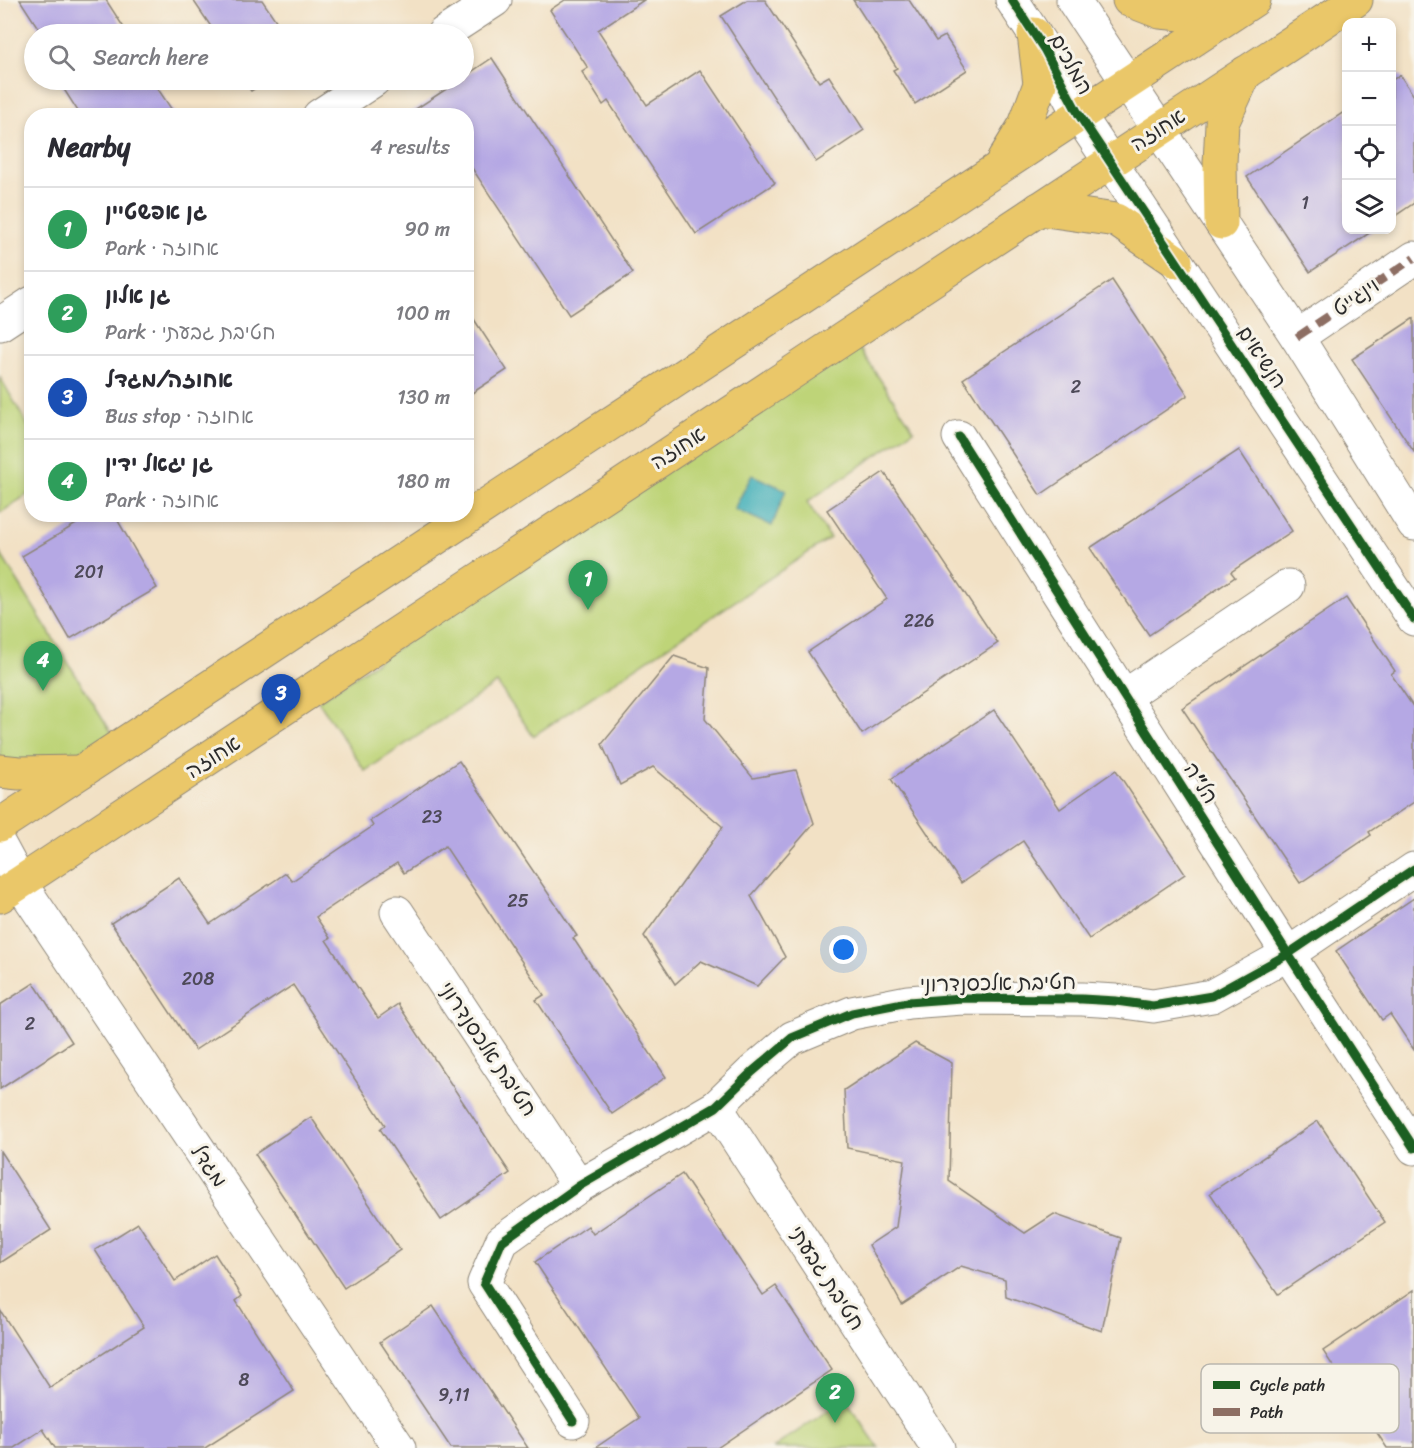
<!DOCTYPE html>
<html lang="en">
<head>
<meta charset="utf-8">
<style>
	body { margin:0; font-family:Sriracha,"Playpen Sans Hebrew",sans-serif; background:#f7f7f7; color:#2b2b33 }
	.controls { position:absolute; right:18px; top:18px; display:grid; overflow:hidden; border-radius:12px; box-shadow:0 3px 9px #0003 }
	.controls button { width:54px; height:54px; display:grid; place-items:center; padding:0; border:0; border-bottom:2px solid #e1e1e2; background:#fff; color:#2b2b33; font:30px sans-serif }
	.you { position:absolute; left:844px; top:950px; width:21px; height:21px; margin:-15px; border:4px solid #fff; border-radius:50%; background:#1a73e8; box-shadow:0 0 0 9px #1a73e833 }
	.badge { display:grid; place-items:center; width:39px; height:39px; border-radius:50%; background:#d1495b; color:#fff; font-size:20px; font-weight:700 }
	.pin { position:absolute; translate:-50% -50px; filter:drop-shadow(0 2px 3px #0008) }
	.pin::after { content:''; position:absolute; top:32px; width:21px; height:18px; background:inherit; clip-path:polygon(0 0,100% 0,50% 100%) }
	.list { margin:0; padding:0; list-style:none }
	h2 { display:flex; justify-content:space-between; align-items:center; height:78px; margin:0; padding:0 24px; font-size:26px }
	h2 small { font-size:20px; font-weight:400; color:#7c7c81 }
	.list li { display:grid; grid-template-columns:39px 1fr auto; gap:18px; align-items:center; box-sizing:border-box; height:84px; padding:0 24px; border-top:2px solid #e1e1e2 }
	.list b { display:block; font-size:22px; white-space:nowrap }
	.list p { margin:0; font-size:20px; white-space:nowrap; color:#7c7c81 }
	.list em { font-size:20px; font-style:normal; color:#7c7c81 }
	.icon { flex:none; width:33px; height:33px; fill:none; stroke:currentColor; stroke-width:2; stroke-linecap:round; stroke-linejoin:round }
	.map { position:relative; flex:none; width:1414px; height:1448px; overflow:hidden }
	.search { position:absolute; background:#fff; box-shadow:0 3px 9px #0003; left:24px; top:24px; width:450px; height:66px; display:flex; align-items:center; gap:15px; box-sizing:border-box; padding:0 21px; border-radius:33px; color:#7c7c81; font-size:22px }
	.panel { position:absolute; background:#fff; box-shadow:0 3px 9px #0003; left:24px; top:108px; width:450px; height:414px; border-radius:24px }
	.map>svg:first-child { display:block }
	.green { fill:#bed478; stroke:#748052; stroke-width:1.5 }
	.water { fill:#3eaeb8; stroke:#346c72; stroke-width:1.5 }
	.building { fill:#b5a8e4 }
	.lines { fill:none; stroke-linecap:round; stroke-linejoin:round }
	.minor-casing { stroke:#8e8678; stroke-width:35 }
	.major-casing { stroke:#8e8678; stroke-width:35 }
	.minor { stroke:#fff; stroke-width:33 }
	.major { stroke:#eac769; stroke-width:33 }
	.quiet { stroke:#8d6e63; stroke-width:8; stroke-dasharray:15 8; stroke-linecap:butt }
	.cycleway-casing { stroke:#f7f3e8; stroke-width:13 }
	.cycleway { stroke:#1b5e20; stroke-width:9 }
	.labels { text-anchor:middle; stroke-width:6; stroke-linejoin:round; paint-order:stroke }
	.number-label { font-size:18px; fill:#4e4a59 }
	.street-label { font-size:21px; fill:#2b2b2b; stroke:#f7f3e8 }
	.key { fill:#f7f3e8; stroke:#bab7af; stroke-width:1.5 }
	.key-label { font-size:16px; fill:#2b2b2b }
</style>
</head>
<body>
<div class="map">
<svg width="1414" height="1448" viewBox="0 0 1414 1448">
	<rect width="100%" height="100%" fill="#f7f3e8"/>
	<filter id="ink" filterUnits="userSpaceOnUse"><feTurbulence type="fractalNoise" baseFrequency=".0167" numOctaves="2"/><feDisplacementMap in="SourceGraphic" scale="12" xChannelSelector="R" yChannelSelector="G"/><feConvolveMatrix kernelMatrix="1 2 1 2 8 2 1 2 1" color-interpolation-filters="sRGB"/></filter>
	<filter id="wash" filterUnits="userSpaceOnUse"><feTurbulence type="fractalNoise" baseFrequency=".008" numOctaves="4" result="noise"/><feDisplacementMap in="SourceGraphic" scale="24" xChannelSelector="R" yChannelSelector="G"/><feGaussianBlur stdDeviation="1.35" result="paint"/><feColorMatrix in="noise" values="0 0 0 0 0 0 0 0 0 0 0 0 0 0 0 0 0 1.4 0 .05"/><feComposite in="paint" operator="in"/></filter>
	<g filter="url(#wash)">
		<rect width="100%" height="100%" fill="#f2e1c5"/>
		<g class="green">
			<path d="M855,342L914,430L807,502L830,538L533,736L497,683L365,771L318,701Z"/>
			<path d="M0,377L31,431V492L0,513Z"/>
			<path d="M0,553L120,746L80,772L0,766Z"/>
			<path d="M845,1399L879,1448H773Z"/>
		</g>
		<path class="water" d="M752,475L786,490L772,526L734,509Z"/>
		<g id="blocks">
			<g class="building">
				<path d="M20,0H106L128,34H42Z"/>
				<path d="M193,0H262L285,34H216Z"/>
				<path d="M565,0H644L598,30L647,105L700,70L775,183L696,234L608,101L603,105L582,72L588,68L550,10Z"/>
				<path d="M747,0H765L819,82L829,76L864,130L816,162L721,16Z"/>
				<path d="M853,0H909L936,41L945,36L967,70L915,104L893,70L897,68Z"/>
				<path d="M492,58L633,273L569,315L466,159V116H405L460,80H464V77Z"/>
				<path d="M1400,75L1414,96V203L1392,218V80Z"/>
				<path d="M58,80H152L176,116H81Z"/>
				<path d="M243,80H269L251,91Z"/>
				<path d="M1347,110V230H1374L1310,272L1247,177Z"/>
				<path d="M1112,280L1188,395L1040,495L963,379Z"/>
				<path d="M466,307L507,370L466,397Z"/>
				<path d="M1414,318V452L1352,359Z"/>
				<path d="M1239,450L1292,531L1231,572L1235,577L1149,635L1090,548Z"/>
				<path d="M884,472L998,643L862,734L808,652L887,599L827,510Z"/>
				<path d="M93,514H114L157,588L70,639L22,556Z"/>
				<path d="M1346,598L1395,671L1391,674L1414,708V802L1369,832L1371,835L1300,883L1182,708Z"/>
				<path d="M674,656L709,668L705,719L753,778L796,770L814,823L751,896L785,957L757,986L701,961L675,984L644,936L723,827L653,767L620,785L602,744Z"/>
				<path d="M994,710L1060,809L1116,770L1185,874L1089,939L1023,841L961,883L891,779Z"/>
				<path d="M459,761L577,936L573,938L666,1077L612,1114L536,1000L544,995L445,846L404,873L397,863L316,917L330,938L326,940L378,1018L398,1004L510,1173L441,1220L380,1129L385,1125L293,985L195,1050L111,923L179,878L210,924L286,873L292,881L373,826L370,821Z"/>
				<path d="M1414,898V1050L1390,1014L1382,1020L1336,951Z"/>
				<path d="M34,983L72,1042L0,1089V1005Z"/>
				<path d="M915,1043L952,1063L949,1181L1025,1233L1054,1214L1121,1238L1102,1331L1006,1297L1005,1279L961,1266L902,1305L869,1245L896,1227L905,1160L847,1148L844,1090Z"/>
				<path d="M311,1117L400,1250L344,1288L255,1154Z"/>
				<path d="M1318,1121L1385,1222L1278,1294L1210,1193Z"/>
				<path d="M0,1151L51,1230L0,1263Z"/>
				<path d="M682,1174L763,1295L776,1286L832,1370L717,1448H595L639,1418L535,1262L588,1226L593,1234Z"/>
				<path d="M138,1223L175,1281L215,1254L242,1296L236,1301L294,1391L205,1448H55L43,1429L14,1448H0V1310L50,1388L144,1327L95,1250Z"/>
				<path d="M1414,1290V1448H1387L1323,1351Z"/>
				<path d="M433,1306L528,1448H451L380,1342Z"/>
			</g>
		</g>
	</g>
	<g filter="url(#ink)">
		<use href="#blocks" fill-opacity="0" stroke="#8e8678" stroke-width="1.5"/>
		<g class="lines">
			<g class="minor-casing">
				<g id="minor">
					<path d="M1012,0L1044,49L1079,115L1414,619"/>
					<path d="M1073,0L1297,337L1414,524"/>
					<path d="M443,34L495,0"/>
					<path d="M319,116L374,80"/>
					<path d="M0,324L32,303"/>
					<path d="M1297,337L1414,258"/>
					<path d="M959,437L1288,954L1414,1148"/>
					<path d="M1125,696L1288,586"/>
					<path d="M0,846L20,883L399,1448"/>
					<path d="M397,912L579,1186"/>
					<path d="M716,1107L938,1448"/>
					<path d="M573,1421L484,1283L502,1241L579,1186L716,1107L752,1072L792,1038L852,1013L908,1002L962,998L1082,999L1116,1001L1153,1006L1212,996L1288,954L1414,869"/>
				</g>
			</g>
			<g class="major-casing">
				<g id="major">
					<path d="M1129,0L1160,12L1193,15L1235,10"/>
					<path d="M1003,161L1025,125L1040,84L1034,34"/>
					<path d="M1039,209L1116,220L1176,261"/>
					<path d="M1221,223L1220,163L1222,123L1245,73"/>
					<path d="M0,771L19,773L80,772"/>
					<path d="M0,825L1254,0"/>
					<path d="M0,896L1356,0"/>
				</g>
			</g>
			<use href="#minor" class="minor"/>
			<use href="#major" class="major"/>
			<path class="quiet" d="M1297,337L1414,258"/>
			<g class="cycleway-casing">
				<g id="cycleway">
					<path d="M1012,0L1044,49L1079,115L1414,619"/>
					<path d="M959,437L1288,954L1414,1148"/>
					<path d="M573,1421L484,1283L502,1241L579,1186L716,1107L752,1072L792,1038L852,1013L908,1002L962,998L1082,999L1116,1001L1153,1006L1212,996L1288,954L1414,869"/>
				</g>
			</g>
			<use href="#cycleway" class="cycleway"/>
		</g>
	</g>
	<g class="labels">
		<g class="number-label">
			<text x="1305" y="209">1</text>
			<text x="1076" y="393">2</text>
			<text x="89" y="578">201</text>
			<text x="919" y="627">226</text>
			<text x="432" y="823">23</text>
			<text x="518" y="907">25</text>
			<text x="198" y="985">208</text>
			<text x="30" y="1030">2</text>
			<text x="244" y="1386">8</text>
			<text x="454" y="1401">9,11</text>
		</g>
		<g class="street-label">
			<text transform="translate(1071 64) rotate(61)" y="7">המלכים</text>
			<text transform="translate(1158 130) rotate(-33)" y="7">אחוזה</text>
			<text transform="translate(1356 297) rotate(-34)" y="7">וינגייט</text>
			<text transform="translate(1262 357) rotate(56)" y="7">הנשיאים</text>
			<text transform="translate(678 448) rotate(-33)" y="7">אחוזה</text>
			<text transform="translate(213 757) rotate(-33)" y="7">אחוזה</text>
			<text transform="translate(1201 783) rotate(58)" y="7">הל"ה</text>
			<text transform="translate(998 983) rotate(-1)" y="7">חטיבת אלכסנדרוני</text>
			<text transform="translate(488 1049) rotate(56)" y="7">חטיבת אלכסנדרוני</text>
			<text transform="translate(209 1166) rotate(56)" y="7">מגדל</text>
			<text transform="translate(827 1278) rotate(57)" y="7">חטיבת גבעתי</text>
		</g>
	</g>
	<rect x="1201" y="1364" width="198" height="69" rx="9" class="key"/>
	<rect x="1213" y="1381" width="27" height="8" fill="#1b5e20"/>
	<rect x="1213" y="1408" width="27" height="8" fill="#8d6e63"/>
	<g class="key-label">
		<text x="1250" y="1391">Cycle path</text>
		<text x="1250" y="1418">Path</text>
	</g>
</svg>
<div class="controls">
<button>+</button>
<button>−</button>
<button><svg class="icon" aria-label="locate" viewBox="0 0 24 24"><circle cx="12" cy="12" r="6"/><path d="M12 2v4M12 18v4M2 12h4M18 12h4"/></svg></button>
<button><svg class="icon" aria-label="layers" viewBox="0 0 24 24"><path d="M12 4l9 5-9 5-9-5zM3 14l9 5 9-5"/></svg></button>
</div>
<div class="you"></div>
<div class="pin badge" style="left:588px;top:610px;background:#2e9e5b">1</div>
<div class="pin badge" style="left:835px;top:1423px;background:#2e9e5b">2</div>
<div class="pin badge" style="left:281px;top:724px;background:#1a4fb4">3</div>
<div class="pin badge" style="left:43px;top:691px;background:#2e9e5b">4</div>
<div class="search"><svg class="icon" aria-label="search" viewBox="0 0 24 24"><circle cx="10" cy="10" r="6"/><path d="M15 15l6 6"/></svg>Search here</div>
<section class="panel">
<h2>Nearby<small>4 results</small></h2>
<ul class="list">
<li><span class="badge" style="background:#2e9e5b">1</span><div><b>גן אפשטיין</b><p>Park · אחוזה</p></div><em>90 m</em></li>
<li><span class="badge" style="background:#2e9e5b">2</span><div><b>גן אלון</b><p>Park · חטיבת גבעתי</p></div><em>100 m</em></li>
<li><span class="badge" style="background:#1a4fb4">3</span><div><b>אחוזה/מגדל</b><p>Bus stop · אחוזה</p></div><em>130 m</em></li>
<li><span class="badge" style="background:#2e9e5b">4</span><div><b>גן יגאל ידין</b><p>Park · אחוזה</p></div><em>180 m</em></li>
</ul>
</section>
</div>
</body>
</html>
